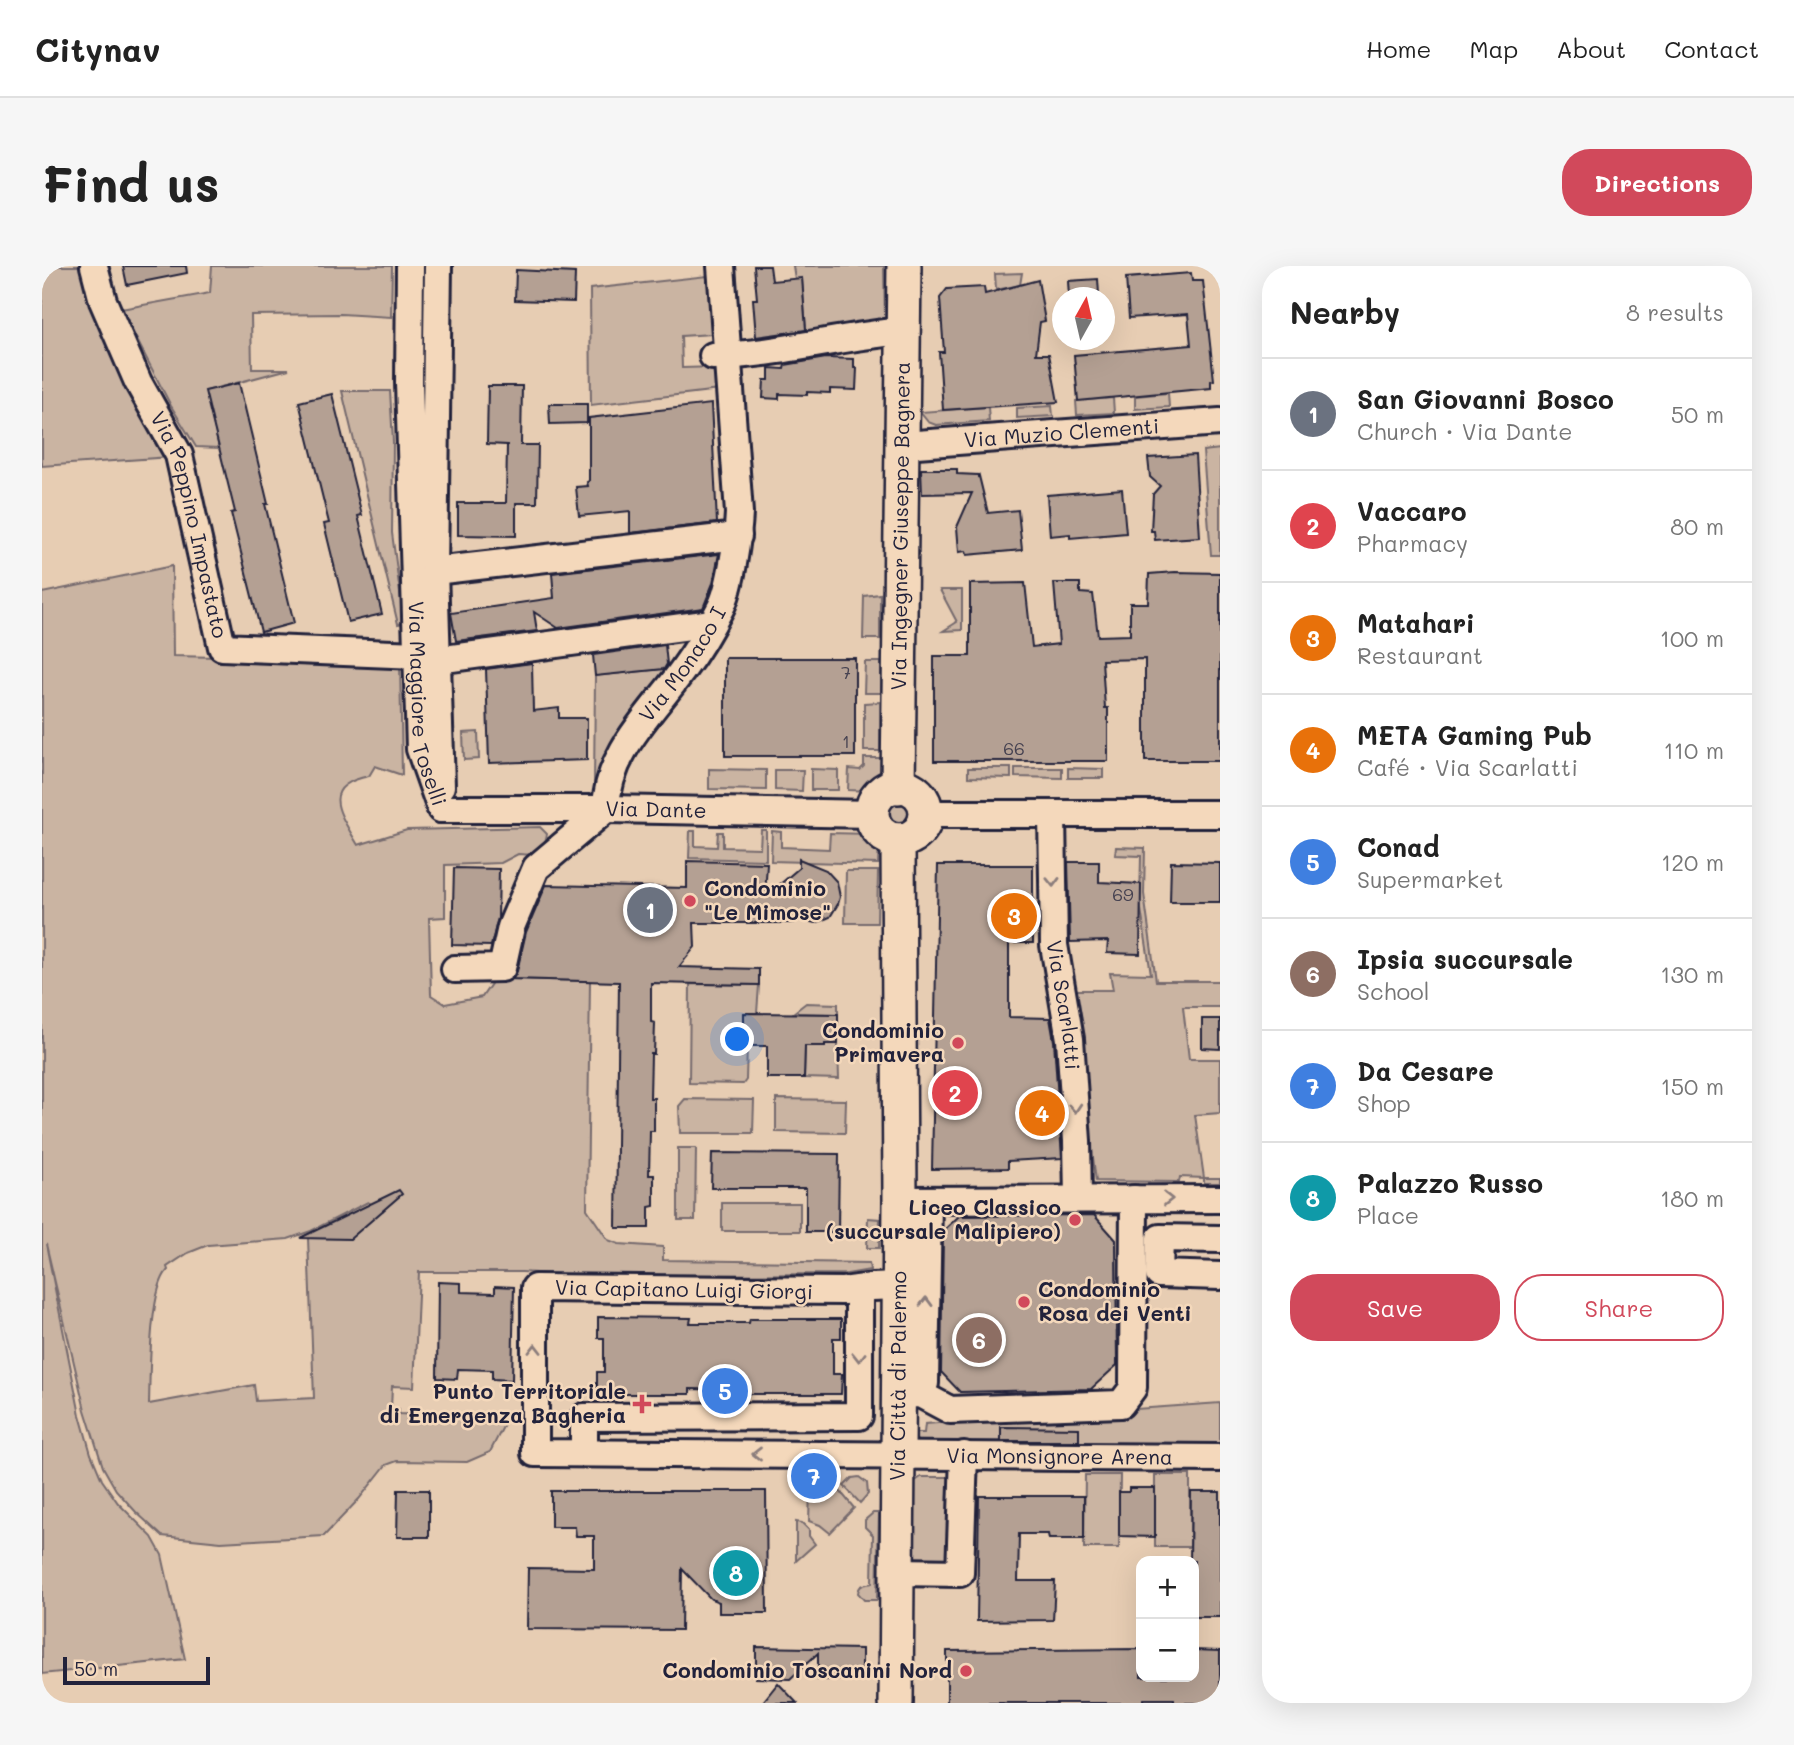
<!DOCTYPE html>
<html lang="en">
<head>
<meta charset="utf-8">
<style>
	body { margin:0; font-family:Mali,sans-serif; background:#f6f6f6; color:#222 }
	.controls { position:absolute; right:21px; bottom:21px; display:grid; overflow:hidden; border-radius:14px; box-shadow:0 7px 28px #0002 }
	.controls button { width:63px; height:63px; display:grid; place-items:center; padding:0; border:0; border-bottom:2px solid #e0e0e0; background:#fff; color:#222; font:35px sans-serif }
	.compass { position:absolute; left:1010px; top:21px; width:63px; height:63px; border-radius:50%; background:#fff; box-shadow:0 7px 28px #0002; rotate:8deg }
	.scale { position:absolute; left:21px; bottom:18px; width:147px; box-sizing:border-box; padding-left:7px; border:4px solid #22223b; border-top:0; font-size:19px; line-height:24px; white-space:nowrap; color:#22223b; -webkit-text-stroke:5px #f4d8bb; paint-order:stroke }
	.you { position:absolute; left:696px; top:774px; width:24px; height:24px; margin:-18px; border:5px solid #fff; border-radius:50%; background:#1a73e8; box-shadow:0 0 0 10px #1a73e833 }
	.badge { display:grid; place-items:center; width:46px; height:46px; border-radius:50%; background:#d1495b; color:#fff; font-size:23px; font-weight:700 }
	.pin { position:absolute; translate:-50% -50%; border:4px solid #fff; box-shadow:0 2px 7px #0006 }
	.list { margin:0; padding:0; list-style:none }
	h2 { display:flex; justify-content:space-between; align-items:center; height:91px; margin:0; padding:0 28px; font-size:30px }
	h2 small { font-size:23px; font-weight:400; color:#767676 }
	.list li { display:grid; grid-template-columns:46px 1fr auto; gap:21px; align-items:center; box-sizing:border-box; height:112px; padding:0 28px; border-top:2px solid #e0e0e0 }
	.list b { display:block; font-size:26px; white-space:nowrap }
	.list p { margin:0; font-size:23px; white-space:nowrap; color:#767676 }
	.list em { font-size:23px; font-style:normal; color:#767676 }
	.actions { display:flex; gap:14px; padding:21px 28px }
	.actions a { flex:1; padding:16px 0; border:2px solid #d1495b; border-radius:28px; text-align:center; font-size:24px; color:#d1495b }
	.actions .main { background:#d1495b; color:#fff }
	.map { position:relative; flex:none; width:1178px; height:1437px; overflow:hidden; border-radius:28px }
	header { display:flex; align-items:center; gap:42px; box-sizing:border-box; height:98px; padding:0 35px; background:#fff; border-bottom:2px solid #e0e0e0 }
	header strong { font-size:33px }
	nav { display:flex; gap:38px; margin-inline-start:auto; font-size:24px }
	.intro { display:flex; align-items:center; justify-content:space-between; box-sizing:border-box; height:168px; padding:0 42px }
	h1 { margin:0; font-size:49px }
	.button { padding:18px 32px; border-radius:28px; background:#d1495b; color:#fff; font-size:24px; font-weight:700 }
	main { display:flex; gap:42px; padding:0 42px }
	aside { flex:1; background:#fff; border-radius:28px; box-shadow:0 7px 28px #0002 }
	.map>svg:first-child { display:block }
	.green { fill:#cab4a2; stroke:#766b6e; stroke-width:2; fill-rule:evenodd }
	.building { fill:#b4a093; stroke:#22223b; stroke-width:2 }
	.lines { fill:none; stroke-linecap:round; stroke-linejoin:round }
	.minor-casing { stroke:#22223b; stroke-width:32 }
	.major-casing { stroke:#22223b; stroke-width:38 }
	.minor { stroke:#f4d8bb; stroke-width:26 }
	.major { stroke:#f4d8bb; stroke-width:33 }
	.oneway { stroke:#8b7d7b }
	.poi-dot { fill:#d1495b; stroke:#f4d8bb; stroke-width:2.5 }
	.labels { text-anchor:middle; stroke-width:5; stroke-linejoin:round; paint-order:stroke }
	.number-label { font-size:18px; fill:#464251 }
	.street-label { font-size:21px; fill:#22223b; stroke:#f4d8bb }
	.poi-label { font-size:21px; font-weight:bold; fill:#22223b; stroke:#f4d8bb; text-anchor:end }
</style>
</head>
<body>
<header>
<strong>Citynav</strong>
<nav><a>Home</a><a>Map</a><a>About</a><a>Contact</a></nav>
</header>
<div class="intro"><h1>Find us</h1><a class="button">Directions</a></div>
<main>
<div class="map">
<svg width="1178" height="1437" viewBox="0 0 1178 1437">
	<rect width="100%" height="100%" fill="#e7cdb3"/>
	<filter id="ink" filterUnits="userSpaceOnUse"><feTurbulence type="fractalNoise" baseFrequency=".0143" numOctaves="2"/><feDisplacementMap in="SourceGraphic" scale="14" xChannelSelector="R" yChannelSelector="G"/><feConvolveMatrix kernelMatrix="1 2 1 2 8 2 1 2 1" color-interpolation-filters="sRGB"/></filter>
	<g filter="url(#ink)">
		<g class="green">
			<path d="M0,0H43C50,31 58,63 71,93C87,127 109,159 128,191L0,200Z"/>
			<path d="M170,0H350L349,51L299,48L209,49L210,103H247L164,125L177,182L154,181L129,140L79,43L168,27Z"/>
			<path d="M751,0H842L843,54L765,75L760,12L753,13Z"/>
			<path d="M980,7L978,19L954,24L953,8Z"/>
			<path d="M665,10L670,68L639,70L640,102L675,101L677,124L549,139L548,23Z"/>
			<path d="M300,125H348L351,176L350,267L362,357L356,358Z"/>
			<path d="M1126,127L1127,141L1093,143V130Z"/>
			<path d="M1071,132L1072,147L1035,149L1034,135Z"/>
			<path d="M1010,140L1011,150L975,152V142Z"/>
			<path d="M946,141L947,155L894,159L886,156L878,146Z"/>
			<path d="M1178,183V289H1169L1161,185Z"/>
			<path d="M130,300L131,390L358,395L360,509L333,500L327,510C276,520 298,548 316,579L365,564L498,561L505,568L503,577L492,589L476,588L459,597L403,599V651L387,652L389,729L403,738L440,731L451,715L468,713L548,715L545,943L566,974L577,978L621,981V994L827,997L828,1004L805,1008L606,1009L578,1013L480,1006H377L372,1121L350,1120L349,1143H357V1148L465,1153L448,1186L425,1196L355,1195L344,1199L317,1233L282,1270L179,1276L120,1270L94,1246L74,1224L61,1201L43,1144L4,978L38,1149L49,1188L60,1214L76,1237L110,1271L120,1289L143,1393L0,1408V327ZM326,936L340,945L266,972L272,1132L214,1135L212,1119L107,1138C108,1108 107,1023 126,1004L125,1001L146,987L166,979L246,973L269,965Z"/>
			<path d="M898,324H920V364L901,365L915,356Z"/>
			<path d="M838,328V373H821L822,330Z"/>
			<path d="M823,396H839V427H822Z"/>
			<path d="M629,402L580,466L552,522L553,410Z"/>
			<path d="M838,436V485H822V437Z"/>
			<path d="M436,466L437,493L422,494L421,467Z"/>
			<path d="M822,492H839L838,517L827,525L806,524L807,503L818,504L822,500Z"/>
			<path d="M926,502H969V512L926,511Z"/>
			<path d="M973,502H1020V512L973,511Z"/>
			<path d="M1026,502L1061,503V512H1026Z"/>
			<path d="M667,503L724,504V524L667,523Z"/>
			<path d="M769,503L796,504V524H769Z"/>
			<path d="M733,504H761L760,525L733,524Z"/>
			<circle cx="858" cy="548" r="15"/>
			<path d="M719,564H724V594L647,592L648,565H653V580L675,581L676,566H681V581L718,582Z"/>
			<path d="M730,565L739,566V581L787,583L788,567L828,568L837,577L836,598L729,595Z"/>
			<path d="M1074,581L1103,582L1102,628L1114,715H1178V741H1141L1147,793H1178V847L1153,849L1162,912H1178V917H1162V912L1138,911L1137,916L1054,915L1030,724H1071L1068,707L1109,708L1098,637L1099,590L1073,589Z"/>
			<path d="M804,605H836L835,657H803Z"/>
			<path d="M648,718L717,719L715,747H702V780H705L704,814L701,818L647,817Z"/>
			<path d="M764,737L796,738V748L751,747Z"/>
			<path d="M783,778H796L797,813L762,812L763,780H782Z"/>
			<path d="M643,833L712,834L711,867H638L637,840Z"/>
			<path d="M734,833L804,834L803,867L734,866Z"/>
			<path d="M636,882H654L653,954H636Z"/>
			<rect x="680" y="937" width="78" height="28"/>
			<path d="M826,952L838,953L837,982H825Z"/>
			<path d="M1178,1137V1178H880L872,1172V1167H882L883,1158Z"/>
			<path d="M1043,1209H1078L1077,1282H1042Z"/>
			<rect x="1113" y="1209" width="35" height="72"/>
			<path d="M817,1211L825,1217L826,1228L818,1237L802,1220L810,1212Z"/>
			<path d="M879,1211H912L909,1301L868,1300L872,1216Z"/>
			<path d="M768,1225H798L812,1242L788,1267L778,1259L767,1255Z"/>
			<path d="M831,1247H837L835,1334H822L816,1327C817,1318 822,1319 830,1317L831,1269L823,1261V1254Z"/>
			<path d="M754,1256L760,1257L767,1264V1270L773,1278L754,1295Z"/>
		</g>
		<g class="building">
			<path d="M81,0H144L145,7L85,19Z"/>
			<path d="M712,0H728L730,15L760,12L764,64L714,71L711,33H715Z"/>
			<path d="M474,4L533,7L532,36L473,34Z"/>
			<path d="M1149,7L1150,15H1161L1172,114L1169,115V122L1036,135L1032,89L1149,79L1146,48L1087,52L1084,12Z"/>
			<path d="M1056,13L1057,28L1053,29V32H1027L1026,15Z"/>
			<path d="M996,14L1003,55L998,56L994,88H1007L1016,136L901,144L897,86H902L898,32L905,23L942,21L943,28Z"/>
			<path d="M784,92L812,93V102H815L814,124L788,123V127L765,126V129L737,128V133L721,132L722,114H727V102L742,103L743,99Z"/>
			<path d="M197,117L226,238H223L252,357L219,366L189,247L193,246L163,125Z"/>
			<path d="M446,120H480L479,179H496L495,237H474V270L416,269V237H464L465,179L445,178Z"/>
			<path d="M290,128L320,249L316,250L340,348L306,356L282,258L287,257L257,136Z"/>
			<path d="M507,138H545V157L508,158Z"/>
			<path d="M669,138L675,257L588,267V245L537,250L534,221L546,220L545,216L547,215V152Z"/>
			<path d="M1153,189L1158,271L1113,274L1112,265H1109L1111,228L1118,220L1108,211L1106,192Z"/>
			<path d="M879,203H915V208L936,209V212L937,210L946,247L976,244L980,284L925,289L924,285L917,286L915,261L930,227L880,228Z"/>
			<path d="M1080,223L1084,267L1028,272V268L1008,270L1005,229Z"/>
			<path d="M677,288L671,317L661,342L516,362L492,346L495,365L414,375L409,347L512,332L510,307Z"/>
			<path d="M1133,306L1178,307V495H1103V393L1060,394L1063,442H1066V495H892V390H928V318L983,317L990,381L1017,378L1012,317H1038V327L1051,328L1056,370L1088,369V337H1106L1107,308Z"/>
			<path d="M623,379L625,398L622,403L553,410L551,389Z"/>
			<rect x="683" y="392" width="130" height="98"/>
			<path d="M490,397L491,445L517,442V452H545V494L447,497L444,403Z"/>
			<path d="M757,593L784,604L795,616L798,631L796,638L788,651L774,657L752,653L751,657H652L653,681L637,701L717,703V719L609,717V756L613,757L612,788H609L608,832H612V865H608L607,909H612V940L607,941V962H574L577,716L470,713L475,705L484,666L504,619L645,622V595L725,597L723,631L757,602Z"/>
			<path d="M1026,596H1057V616L1099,618L1098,688L1065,687L1066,675L1028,676Z"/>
			<path d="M1129,596L1178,597V636H1128Z"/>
			<path d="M896,599H991V677H967V751L1008,752L1012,775L1020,892L966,895V902L890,903Z"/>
			<path d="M412,602L457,603L456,652L449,680L410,679Z"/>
			<path d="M702,747L796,748V778H783V780H763L762,812H725V780H702Z"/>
			<path d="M1160,753H1178V783L1160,782Z"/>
			<path d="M670,887L797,888L796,966H764V922H669Z"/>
			<path d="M357,924L360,928L308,973L258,972Z"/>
			<path d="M1052,949L1074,974L1075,1099L1049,1123L918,1126L899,1106L901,965L917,950Z"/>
			<path d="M396,1016L419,1017V1026L453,1027V1020L472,1021L470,1114L450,1113V1104L416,1103L415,1113L395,1112Z"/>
			<path d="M556,1051L649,1052L648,1057H707L708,1053H799V1072H791V1108H800L799,1128H707V1124L648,1123V1128H555V1106H562V1072H556Z"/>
			<path d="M959,1161L1037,1162V1175H959Z"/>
			<path d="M1087,1222H1113V1271L1077,1270V1226H1087Z"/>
			<path d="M356,1224H387V1271H355Z"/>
			<path d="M509,1225H724L725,1347H677V1336L669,1333L640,1303L639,1364L485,1363L486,1302L552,1303V1270H534L533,1261H509Z"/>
			<path d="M1149,1226H1178V1351H1152V1295H1148Z"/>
			<path d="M937,1230H1042V1273H1007L1006,1268H977L976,1315H1013L1011,1354L935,1355Z"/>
			<path d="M714,1381L820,1383V1413L776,1414V1387L748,1413L714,1412Z"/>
			<path d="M1099,1383V1411H1152V1384L1178,1385V1437H1132V1433H1101V1437H905V1385Z"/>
			<path d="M736,1417L755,1437H720Z"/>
		</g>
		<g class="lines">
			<g class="minor-casing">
				<g id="minor">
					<path id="s1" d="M52,0L61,35L96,116L137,189L180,381L375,389"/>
					<path id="s2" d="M368,0L367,116L378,483L399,543"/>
					<path d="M396,0L392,305L399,520"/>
					<path d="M671,90C736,89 798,70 862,65"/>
					<path id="s3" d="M861,179L1178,156"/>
					<path d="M392,305L696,270"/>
					<path d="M395,394L670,357"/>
					<path id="s4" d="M399,543H564L831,548"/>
					<path d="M885,548H1178"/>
					<path id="s5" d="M1010,548L1012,679L1028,773L1035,875L1036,933"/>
					<path id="s6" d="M413,703L460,702L469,661L494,602L564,543C565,487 609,448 640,405C654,386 668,363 679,341C689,321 696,270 697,247L679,0"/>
					<path d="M858,934L1178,933"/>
					<path d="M1178,973L1118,972L1117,1008L1178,1010"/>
					<path id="s7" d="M857,1020L830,1021L801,1025L493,1022V1187L1178,1192"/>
					<path d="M878,1128L883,1117L886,934"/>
					<path d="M857,1129L878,1128L908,1144L1079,1138L1091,1122L1092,933"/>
					<path d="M542,1187V1151L817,1150V1023"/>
					<path d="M856,1306L918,1307L922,1189"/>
				</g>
			</g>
			<g class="major-casing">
				<g id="major">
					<circle cx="857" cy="547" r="27"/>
					<path id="s8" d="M856,521L862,0"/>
					<path id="s9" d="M854,1437L858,934L856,574"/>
				</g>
			</g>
			<use href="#minor" class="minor"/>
			<use href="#major" class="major"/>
		</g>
		<defs><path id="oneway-chevron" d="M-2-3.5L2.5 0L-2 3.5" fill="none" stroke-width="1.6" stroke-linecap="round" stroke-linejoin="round" transform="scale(1.75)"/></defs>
		<g class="oneway">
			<use href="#oneway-chevron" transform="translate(1011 616) rotate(89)"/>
			<use href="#oneway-chevron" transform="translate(1033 842) rotate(86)"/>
			<use href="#oneway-chevron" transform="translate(1126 933)"/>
			<use href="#oneway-chevron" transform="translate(884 1036) rotate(-89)"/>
			<use href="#oneway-chevron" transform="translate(493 1083) rotate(-90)"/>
			<use href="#oneway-chevron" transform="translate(817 1091) rotate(90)"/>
			<use href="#oneway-chevron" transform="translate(715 1188) rotate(-180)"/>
		</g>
	</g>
	<g class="poi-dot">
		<circle cx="648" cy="635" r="7"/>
		<circle cx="916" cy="777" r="7"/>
		<circle cx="1033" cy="954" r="7"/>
		<circle cx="982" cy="1036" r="7"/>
		<path d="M596.5 1127.5h7v7h7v7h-7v7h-7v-7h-7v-7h7z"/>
		<circle cx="924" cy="1405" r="7"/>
	</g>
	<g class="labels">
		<g class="number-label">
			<text x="804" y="413">7</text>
			<text x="804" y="482">1</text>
			<text x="972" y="489">66</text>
			<text x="1081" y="635">69</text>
		</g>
		<g class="street-label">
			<text dy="7" stroke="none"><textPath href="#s3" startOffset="159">Via Muzio Clementi</textPath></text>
			<text dy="7" stroke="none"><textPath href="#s1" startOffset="278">Via Peppino Impastato</textPath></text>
			<text dy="7" stroke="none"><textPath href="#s8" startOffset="261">Via Ingegner Giuseppe Bagnera</textPath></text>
			<text dy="7" stroke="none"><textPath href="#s6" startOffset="411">Via Monaco I</textPath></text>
			<text dy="7" stroke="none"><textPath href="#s2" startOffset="439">Via Maggiore Toselli</textPath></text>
			<text dy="7" stroke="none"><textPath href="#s4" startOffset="215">Via Dante</textPath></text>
			<text dy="7" stroke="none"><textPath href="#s5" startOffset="192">Via Scarlatti</textPath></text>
			<text transform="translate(642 1024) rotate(1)" y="7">Via Capitano Luigi Giorgi</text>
			<text dy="7" stroke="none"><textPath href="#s9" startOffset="327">Via Città di Palermo</textPath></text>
			<text dy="7" stroke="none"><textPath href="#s7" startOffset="1054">Via Monsignore Arena</textPath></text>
		</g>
		<g class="poi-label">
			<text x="662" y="630" text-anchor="start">Condominio<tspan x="662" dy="24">"Le Mimose"</tspan></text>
			<text x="902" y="772">Condominio<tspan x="902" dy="24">Primavera</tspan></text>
			<text x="1019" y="949">Liceo Classico<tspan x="1019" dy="24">(succursale Malipiero)</tspan></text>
			<text x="996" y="1031" text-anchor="start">Condominio<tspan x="996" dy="24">Rosa dei Venti</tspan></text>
			<text x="584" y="1133">Punto Territoriale<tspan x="584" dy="24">di Emergenza Bagheria</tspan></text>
			<text x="910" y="1412">Condominio Toscanini Nord</text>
		</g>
	</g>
</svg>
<div class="controls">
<button>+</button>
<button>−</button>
</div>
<svg class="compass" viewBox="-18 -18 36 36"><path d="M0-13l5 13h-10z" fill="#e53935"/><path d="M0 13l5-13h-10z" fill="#767676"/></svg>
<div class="scale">50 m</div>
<div class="you"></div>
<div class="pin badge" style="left:608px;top:644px;background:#6b7280">1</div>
<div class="pin badge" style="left:913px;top:827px;background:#e0444e">2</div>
<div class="pin badge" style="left:972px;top:650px;background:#e8710a">3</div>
<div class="pin badge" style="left:1000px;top:847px;background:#e8710a">4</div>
<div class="pin badge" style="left:683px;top:1125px;background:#3f7fe0">5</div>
<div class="pin badge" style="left:937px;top:1074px;background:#8d6e63">6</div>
<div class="pin badge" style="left:772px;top:1210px;background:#3f7fe0">7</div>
<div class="pin badge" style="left:694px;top:1307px;background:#0f9aa8">8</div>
</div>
<aside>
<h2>Nearby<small>8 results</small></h2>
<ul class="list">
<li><span class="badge" style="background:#6b7280">1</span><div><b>San Giovanni Bosco</b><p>Church · Via Dante</p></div><em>50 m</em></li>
<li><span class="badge" style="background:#e0444e">2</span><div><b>Vaccaro</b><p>Pharmacy</p></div><em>80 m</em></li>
<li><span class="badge" style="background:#e8710a">3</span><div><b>Matahari</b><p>Restaurant</p></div><em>100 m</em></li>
<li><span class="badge" style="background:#e8710a">4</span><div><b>META Gaming Pub</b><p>Café · Via Scarlatti</p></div><em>110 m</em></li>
<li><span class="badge" style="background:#3f7fe0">5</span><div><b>Conad</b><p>Supermarket</p></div><em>120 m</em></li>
<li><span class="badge" style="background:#8d6e63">6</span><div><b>Ipsia succursale</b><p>School</p></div><em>130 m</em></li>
<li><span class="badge" style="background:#3f7fe0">7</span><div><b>Da Cesare</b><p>Shop</p></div><em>150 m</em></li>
<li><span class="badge" style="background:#0f9aa8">8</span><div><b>Palazzo Russo</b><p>Place</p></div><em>180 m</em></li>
</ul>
<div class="actions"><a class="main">Save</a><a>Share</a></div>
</aside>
</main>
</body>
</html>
